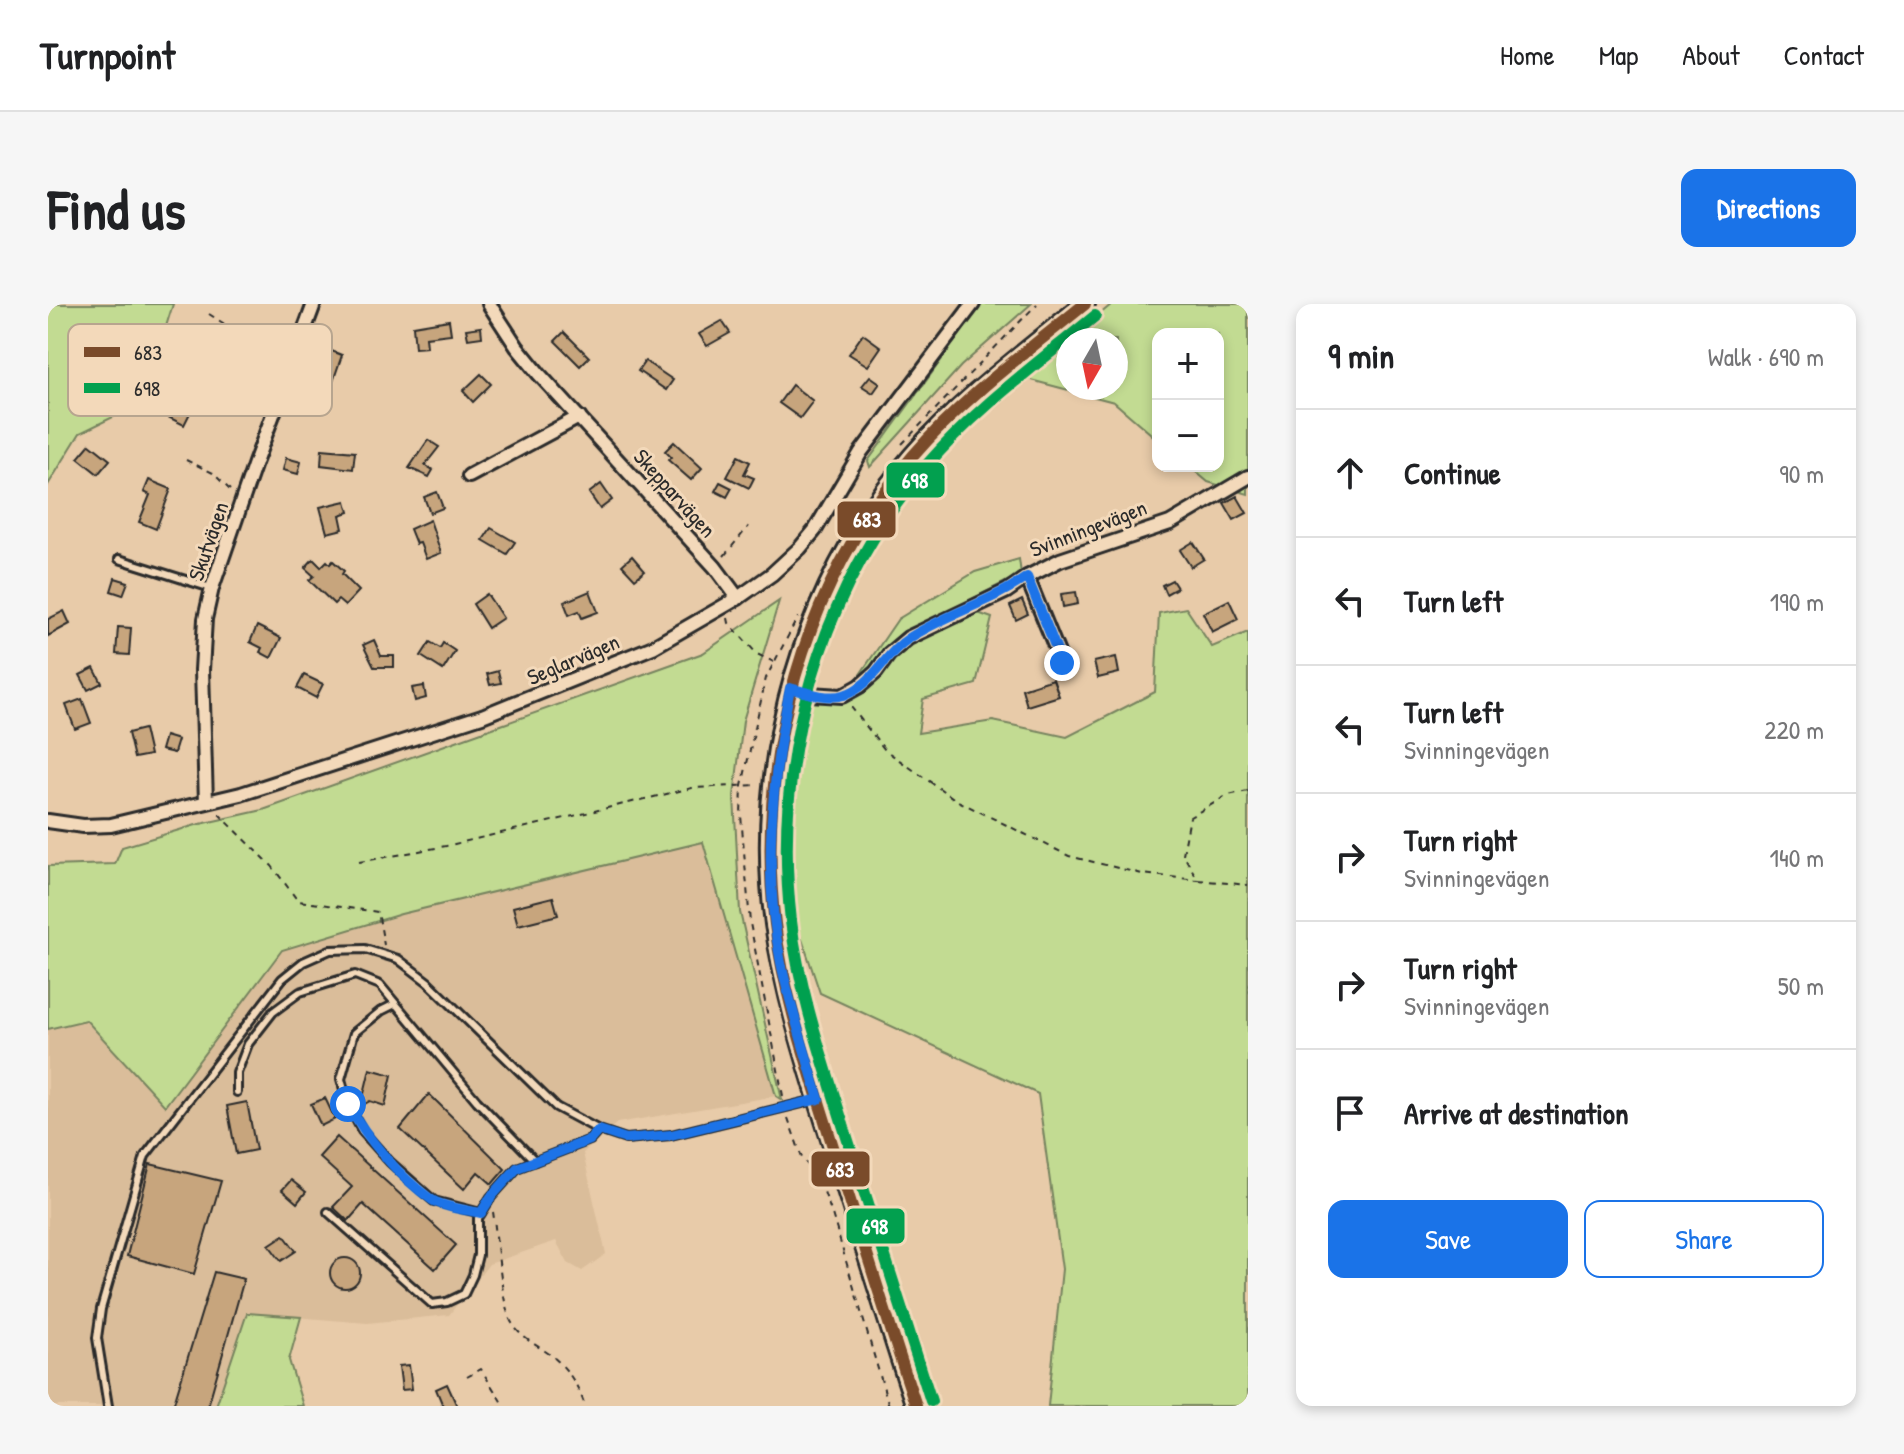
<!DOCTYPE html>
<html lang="en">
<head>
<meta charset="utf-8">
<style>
	body { margin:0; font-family:"Patrick Hand",sans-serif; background:#f6f6f6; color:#202124 }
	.controls { position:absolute; right:24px; top:24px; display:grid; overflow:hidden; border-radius:16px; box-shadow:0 4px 12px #0003 }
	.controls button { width:72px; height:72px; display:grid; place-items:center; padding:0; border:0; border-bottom:2px solid #e0e0e0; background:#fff; color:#202124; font:40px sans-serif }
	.compass { position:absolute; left:1008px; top:24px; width:72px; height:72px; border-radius:50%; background:#fff; box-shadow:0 4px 12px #0003; rotate:189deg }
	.stop { position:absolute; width:24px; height:24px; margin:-18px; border:6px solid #1a73e8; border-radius:50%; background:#fff }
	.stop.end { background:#1a73e8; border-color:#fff; box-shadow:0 2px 8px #0008 }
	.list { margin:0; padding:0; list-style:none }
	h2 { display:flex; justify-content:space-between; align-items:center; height:104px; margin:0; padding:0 32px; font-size:34px }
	h2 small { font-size:26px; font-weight:400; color:#757577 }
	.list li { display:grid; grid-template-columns:52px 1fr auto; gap:24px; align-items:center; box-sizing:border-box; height:128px; padding:0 32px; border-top:2px solid #e0e0e0 }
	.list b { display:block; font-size:30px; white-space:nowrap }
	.list p { margin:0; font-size:26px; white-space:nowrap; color:#757577 }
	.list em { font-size:26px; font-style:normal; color:#757577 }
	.actions { display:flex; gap:16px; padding:24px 32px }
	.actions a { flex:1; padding:18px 0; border:2px solid #1a73e8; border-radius:16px; text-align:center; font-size:28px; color:#1a73e8 }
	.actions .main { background:#1a73e8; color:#fff }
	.icon { flex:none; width:44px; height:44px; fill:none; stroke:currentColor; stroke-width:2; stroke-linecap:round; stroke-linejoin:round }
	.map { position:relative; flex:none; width:1200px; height:1102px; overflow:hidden; border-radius:16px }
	header { display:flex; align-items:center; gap:48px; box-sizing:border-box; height:112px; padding:0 40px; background:#fff; border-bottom:2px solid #e0e0e0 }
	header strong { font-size:38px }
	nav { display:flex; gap:44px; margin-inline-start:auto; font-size:28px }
	.intro { display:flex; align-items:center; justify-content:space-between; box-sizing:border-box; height:192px; padding:0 48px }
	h1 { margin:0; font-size:56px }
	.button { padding:20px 36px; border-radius:16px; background:#1a73e8; color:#fff; font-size:28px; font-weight:700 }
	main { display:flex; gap:48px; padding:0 48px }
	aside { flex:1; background:#fff; border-radius:16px; box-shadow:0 4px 12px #0003 }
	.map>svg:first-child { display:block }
	.built { fill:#dabd9a }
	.green { fill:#c2db92; stroke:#76835e; stroke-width:2 }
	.building { fill:#c7a57d; stroke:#2b2b2b; stroke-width:2 }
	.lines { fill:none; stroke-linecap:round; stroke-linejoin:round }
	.lane-casing { stroke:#2b2b2b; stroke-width:12 }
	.street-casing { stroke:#2b2b2b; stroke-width:18 }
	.secondary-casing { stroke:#2b2b2b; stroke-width:24 }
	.path { stroke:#2b2b2b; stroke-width:2; stroke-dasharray:6 6; stroke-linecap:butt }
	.lane { stroke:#f3d9ba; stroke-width:6 }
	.street { stroke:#f3d9ba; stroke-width:12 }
	.secondary { stroke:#f3d9ba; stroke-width:18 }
	.bus-1-casing { stroke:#f3d9ba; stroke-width:18 }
	.bus-2-casing { stroke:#f3d9ba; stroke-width:18 }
	.bus-1 { stroke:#7a4b2a; stroke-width:12 }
	.bus-2 { stroke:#02a04f; stroke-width:12 }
	.route { stroke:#1a73e8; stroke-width:10 }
	.labels { text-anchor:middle; stroke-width:6; stroke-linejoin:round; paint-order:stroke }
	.street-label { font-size:22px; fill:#2b2b2b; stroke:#f3d9ba }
	.key { fill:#f3d9ba; stroke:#b7a58f; stroke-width:2 }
	.key-label { font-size:22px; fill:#2b2b2b }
	.line-badge { stroke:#f3d9ba; stroke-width:3 }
	.badge-label { font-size:22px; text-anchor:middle; font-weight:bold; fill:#fff }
</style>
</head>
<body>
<header>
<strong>Turnpoint</strong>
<nav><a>Home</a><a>Map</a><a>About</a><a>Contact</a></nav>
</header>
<div class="intro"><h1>Find us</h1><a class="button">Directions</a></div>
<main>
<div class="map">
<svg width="1200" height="1102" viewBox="0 0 1200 1102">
	<rect width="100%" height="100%" fill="#e8cba9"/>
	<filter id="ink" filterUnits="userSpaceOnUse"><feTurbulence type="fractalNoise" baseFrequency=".0125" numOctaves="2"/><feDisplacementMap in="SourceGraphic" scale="16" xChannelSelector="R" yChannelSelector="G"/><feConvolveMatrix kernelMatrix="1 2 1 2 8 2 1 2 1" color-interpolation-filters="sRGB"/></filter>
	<g filter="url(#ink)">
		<path class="built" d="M656,538L728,792L569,819L535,849L558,950L534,967L520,959L508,937L441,960L401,1011L319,1019L199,1009L168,1102H0V725L38,715L117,802L233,646L353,610Z"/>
		<g class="green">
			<path d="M0,0H125L94,99L32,129L0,181Z"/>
			<path d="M934,0H983L913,62L822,163L820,157Z"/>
			<path d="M1064,0H1200V190L1160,178L1141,162H1170V30H1110V136L1066,98L975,74L1020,37V84H1068V36H1021Z"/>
			<path d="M971,255L973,270L910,302L944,314L928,380L875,395L870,429L945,417L1019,433L1107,388L1111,309L1138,304L1164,343L1200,328V1102H1000L1014,965L990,790L772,689L735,578L751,391L802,385L850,315L927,268Z"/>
			<path d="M731,297L695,417L686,492L692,608L734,796L728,792L655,538L353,610L234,646L117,802L38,716L0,725V562L67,560L74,543L148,521L215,506L655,349Z"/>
			<path d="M199,1009L253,1013L241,1056L255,1102H168Z"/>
		</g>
		<g class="building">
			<path d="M401,16L403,30L378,33L379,43L367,44L365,22Z"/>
			<path d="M674,17L682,29L659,42L651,30Z"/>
			<path d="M433,23L434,33L420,35L418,25Z"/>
			<path d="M516,28L541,53L532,62L507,37Z"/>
			<path d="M815,30L833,43L820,62L801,50Z"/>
			<path d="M281,46L294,51L280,92L270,90L279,67L274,65Z"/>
			<path d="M597,57L625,76L618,86L590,67Z"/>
			<path d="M433,70L443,80L425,98L415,87Z"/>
			<path d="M822,72L832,79L825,89L814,82Z"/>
			<path d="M744,81L765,97L752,114L731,99Z"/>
			<path d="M122,97L143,107L136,121L116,111Z"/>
			<path d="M380,136L391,143L377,161L385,166L381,173L361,164Z"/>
			<path d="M626,138L654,164L643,176L620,156L623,153L617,147Z"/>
			<path d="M42,140L62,156L50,170L30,154Z"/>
			<path d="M274,145L307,148L305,165L273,161Z"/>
			<path d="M690,152L702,158L696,170L706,174L701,184L679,173Z"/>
			<path d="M238,154L253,158L250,170L235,166Z"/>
			<path d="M101,176L123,185L108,225L91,218L102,191L96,188Z"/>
			<path d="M672,178L684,184L679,193L667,187Z"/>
			<path d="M553,180L564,196L552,205L541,189Z"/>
			<path d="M389,188L395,204L382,209L376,193Z"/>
			<path d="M1189,192L1199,209L1186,216L1176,199Z"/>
			<path d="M298,197L301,208L292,211L295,225L279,229L272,203Z"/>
			<path d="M382,216L393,249L378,255L372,239L368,240L362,225Z"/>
			<path d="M443,224L467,238L459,250L435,236Z"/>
			<path d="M1145,238L1156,255L1143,263L1132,246Z"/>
			<path d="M584,252L597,267L587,275L574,261Z"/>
			<path d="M265,255L273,263L279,257L282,260L285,257L296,267L294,270L311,287L297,302L290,296L286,300L261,276L266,272L257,264Z"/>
			<path d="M67,274L80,278L75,291L63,287Z"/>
			<path d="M1124,276L1129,284L1118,290L1114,281Z"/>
			<path d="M542,287L550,308L534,314L531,307L521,311L516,298Z"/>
			<path d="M1028,288L1030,300L1015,303L1013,290Z"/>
			<path d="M439,290L455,314L440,324L425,300Z"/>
			<path d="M974,296L980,310L968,316L962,302Z"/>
			<path d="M1181,296L1190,315L1164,328L1155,309Z"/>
			<path d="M16,307L22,320L0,332V315Z"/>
			<path d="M209,322L233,334L223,354L212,348L214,344L202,338Z"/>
			<path d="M70,323L83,324L81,351L68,350Z"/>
			<path d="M326,336L333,352H346V363H326L315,341Z"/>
			<path d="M382,338L392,344L395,339L407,347L395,366L373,352Z"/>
			<path d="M1068,353L1071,369L1050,374L1046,358Z"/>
			<path d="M46,364L54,379L40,386L32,371Z"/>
			<path d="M450,367L453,379L442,381L439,370Z"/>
			<path d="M256,371L275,380L268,394L249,384Z"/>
			<path d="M1005,375L1011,392L979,402L974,385Z"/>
			<path d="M376,382L378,394L367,397L364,384Z"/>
			<path d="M34,395L43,419L27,425L18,401Z"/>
			<path d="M96,425L102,451L86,454L80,429Z"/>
			<path d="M117,432L130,436L126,449L113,446Z"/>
			<path d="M505,593L510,611L470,621L465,603Z"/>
			<path d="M322,765L344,771L337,802L322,797L313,802Z"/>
			<path d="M381,790L457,865L444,880L430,868L416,885L352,825Z"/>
			<path d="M277,794L287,815L273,822L263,800Z"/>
			<path d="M199,798L208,846L188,850L179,802Z"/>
			<path d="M289,833L408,941L387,965L315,900L300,917L285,903L304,883L271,853Z"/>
			<path d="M102,860L173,877L146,970L79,952Z"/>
			<path d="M243,876L258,888L249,899L234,886Z"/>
			<path d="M236,931L248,947L233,957L221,941Z"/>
			<circle cx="297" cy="969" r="15"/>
			<path d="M166,968L196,975L160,1102H125Z"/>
			<path d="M361,1061L364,1085L354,1086L351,1062Z"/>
			<path d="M399,1080L409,1102H395L388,1085Z"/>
		</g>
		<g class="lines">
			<g class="lane-casing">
				<g id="lane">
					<path d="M71,255L163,284"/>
					<path d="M347,700L333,707L306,729L293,775L300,800L314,827L342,858L386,897L433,909"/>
					<path d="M189,788V769L200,740L225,708L252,688L307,671L332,681L429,797L487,857"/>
					<path d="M280,908L384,1000L399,998L416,990L425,971L430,951V914L443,893L469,864L542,836L551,826"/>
					<path d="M60,1102L49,1034L53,1005L97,852L234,675L255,658L282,646L317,645L350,655L380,678L508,803L551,826L578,835L623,831L767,796"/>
				</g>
			</g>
			<g class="street-casing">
				<g id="street">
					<path d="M441,0L469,43L491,70L667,263L690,294"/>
					<path d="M421,172L531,113"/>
					<path d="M979,273L1014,359"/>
					<path d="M742,384L762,390L794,392L812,382L828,368L841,350L860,334L959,287L979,273L1012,256L1122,219L1200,173"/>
					<path d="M158,498L154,366L157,315L164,284L207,159L266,0"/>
					<path d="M0,517L35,522L63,521L193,490L434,412L605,343L690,294L724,270L752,244L767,226L813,148L925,0"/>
				</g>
			</g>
			<g class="secondary-casing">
				<path id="secondary" d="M868,1102C840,1017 814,932 787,848C764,774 738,697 727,620C705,455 756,278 865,152C916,94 978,49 1037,0"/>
			</g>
			<g class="path">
				<path d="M161,10L231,55"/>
				<path d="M854,140L989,0"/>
				<path d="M138,156L165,169L182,186"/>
				<path d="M676,252L701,222"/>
				<path d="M680,314L681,319L709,350L726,358"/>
				<path d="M803,403L837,446L908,496L1021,552L1094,570L1150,576"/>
				<path d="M1200,487L1180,491L1142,513L1135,550L1150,576L1200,581"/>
				<path d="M171,510L224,562L250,597L330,608L336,641"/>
				<path d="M311,558L398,542L644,484L710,481"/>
				<path d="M735,792L702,619L693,511L694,482L718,374L750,313"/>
				<path d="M740,814L754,854L771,874L784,910L841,1102"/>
				<path d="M445,908C449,932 453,1001 464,1019C472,1033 485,1039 497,1047C517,1060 530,1080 537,1102"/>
				<path d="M419,1073L433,1065L456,1102"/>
			</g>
			<use href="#lane" class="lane"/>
			<use href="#street" class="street"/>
			<use href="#secondary" class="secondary"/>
			<g class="bus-1-casing">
				<path id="bus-1" d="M868,1102C838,1012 810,921 781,830C760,762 736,692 727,620C707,453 756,280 865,152C915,94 978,48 1037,0"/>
			</g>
			<g class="bus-2-casing">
				<path id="bus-2" d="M883,1097C854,1006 825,915 796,824C775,756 751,687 743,617C724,454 771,287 878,162C927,105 989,60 1047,12"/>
			</g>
			<use href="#bus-1" class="bus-1"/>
			<use href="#bus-2" class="bus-2"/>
		</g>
	</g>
	<g class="lines" filter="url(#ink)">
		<path class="route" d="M300,800C319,835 351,873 384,896C397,904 419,906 433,909L443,893L469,864L542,836L551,826L578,835L623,831L771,795C758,750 743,705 733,659C714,568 724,475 742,384C757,388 780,396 796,391C825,382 836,350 860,335C897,310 942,299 979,273L1014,359"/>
	</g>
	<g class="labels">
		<g class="street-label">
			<text transform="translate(627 189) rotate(48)" y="8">Skepparvägen</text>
			<text transform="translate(1040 224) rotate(-21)" y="8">Svinningevägen</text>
			<text transform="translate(160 237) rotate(-71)" y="8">Skutvägen</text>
			<text transform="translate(525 355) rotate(-23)" y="8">Seglarvägen</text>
		</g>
	</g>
	<rect x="20" y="20" width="264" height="92" rx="12" class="key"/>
	<rect x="36" y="43" width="36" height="10" fill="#7a4b2a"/>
	<rect x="36" y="79" width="36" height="10" fill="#02a04f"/>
	<g class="key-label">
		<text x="86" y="56">683</text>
		<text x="86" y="92">698</text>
	</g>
	<g class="line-badge">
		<rect x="837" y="157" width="61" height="38" rx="8" fill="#02a04f"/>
		<rect x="788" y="196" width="61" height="39" rx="8" fill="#7a4b2a"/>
		<rect x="762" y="846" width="61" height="38" rx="8" fill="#7a4b2a"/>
		<rect x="797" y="903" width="61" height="38" rx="8" fill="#02a04f"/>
	</g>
	<g class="badge-label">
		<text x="867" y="184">698</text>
		<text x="819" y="223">683</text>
		<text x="792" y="873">683</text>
		<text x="827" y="930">698</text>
	</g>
</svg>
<div class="controls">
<button>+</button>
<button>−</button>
</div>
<svg class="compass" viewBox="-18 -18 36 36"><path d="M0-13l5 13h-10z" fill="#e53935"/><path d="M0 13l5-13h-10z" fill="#757577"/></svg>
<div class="stop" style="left:300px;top:800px"></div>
<div class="stop end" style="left:1014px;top:359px"></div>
</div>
<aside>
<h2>9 min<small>Walk · 690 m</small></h2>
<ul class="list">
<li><svg class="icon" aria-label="ahead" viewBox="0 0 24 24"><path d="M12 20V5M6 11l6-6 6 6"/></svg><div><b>Continue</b></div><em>90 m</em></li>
<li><svg class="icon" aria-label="left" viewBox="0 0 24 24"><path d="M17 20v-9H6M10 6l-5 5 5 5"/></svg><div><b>Turn left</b></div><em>190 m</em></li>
<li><svg class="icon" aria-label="left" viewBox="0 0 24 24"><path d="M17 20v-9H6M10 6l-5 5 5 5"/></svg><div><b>Turn left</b><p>Svinningevägen</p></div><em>220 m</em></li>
<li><svg class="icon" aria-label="right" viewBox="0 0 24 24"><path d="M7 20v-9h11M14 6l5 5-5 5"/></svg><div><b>Turn right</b><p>Svinningevägen</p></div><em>140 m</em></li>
<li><svg class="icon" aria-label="right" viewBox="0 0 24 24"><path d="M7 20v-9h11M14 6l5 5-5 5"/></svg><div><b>Turn right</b><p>Svinningevägen</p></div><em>50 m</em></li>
<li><svg class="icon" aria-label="arrive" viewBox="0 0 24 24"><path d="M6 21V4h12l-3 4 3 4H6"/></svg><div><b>Arrive at destination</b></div></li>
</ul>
<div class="actions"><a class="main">Save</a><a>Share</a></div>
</aside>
</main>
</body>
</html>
